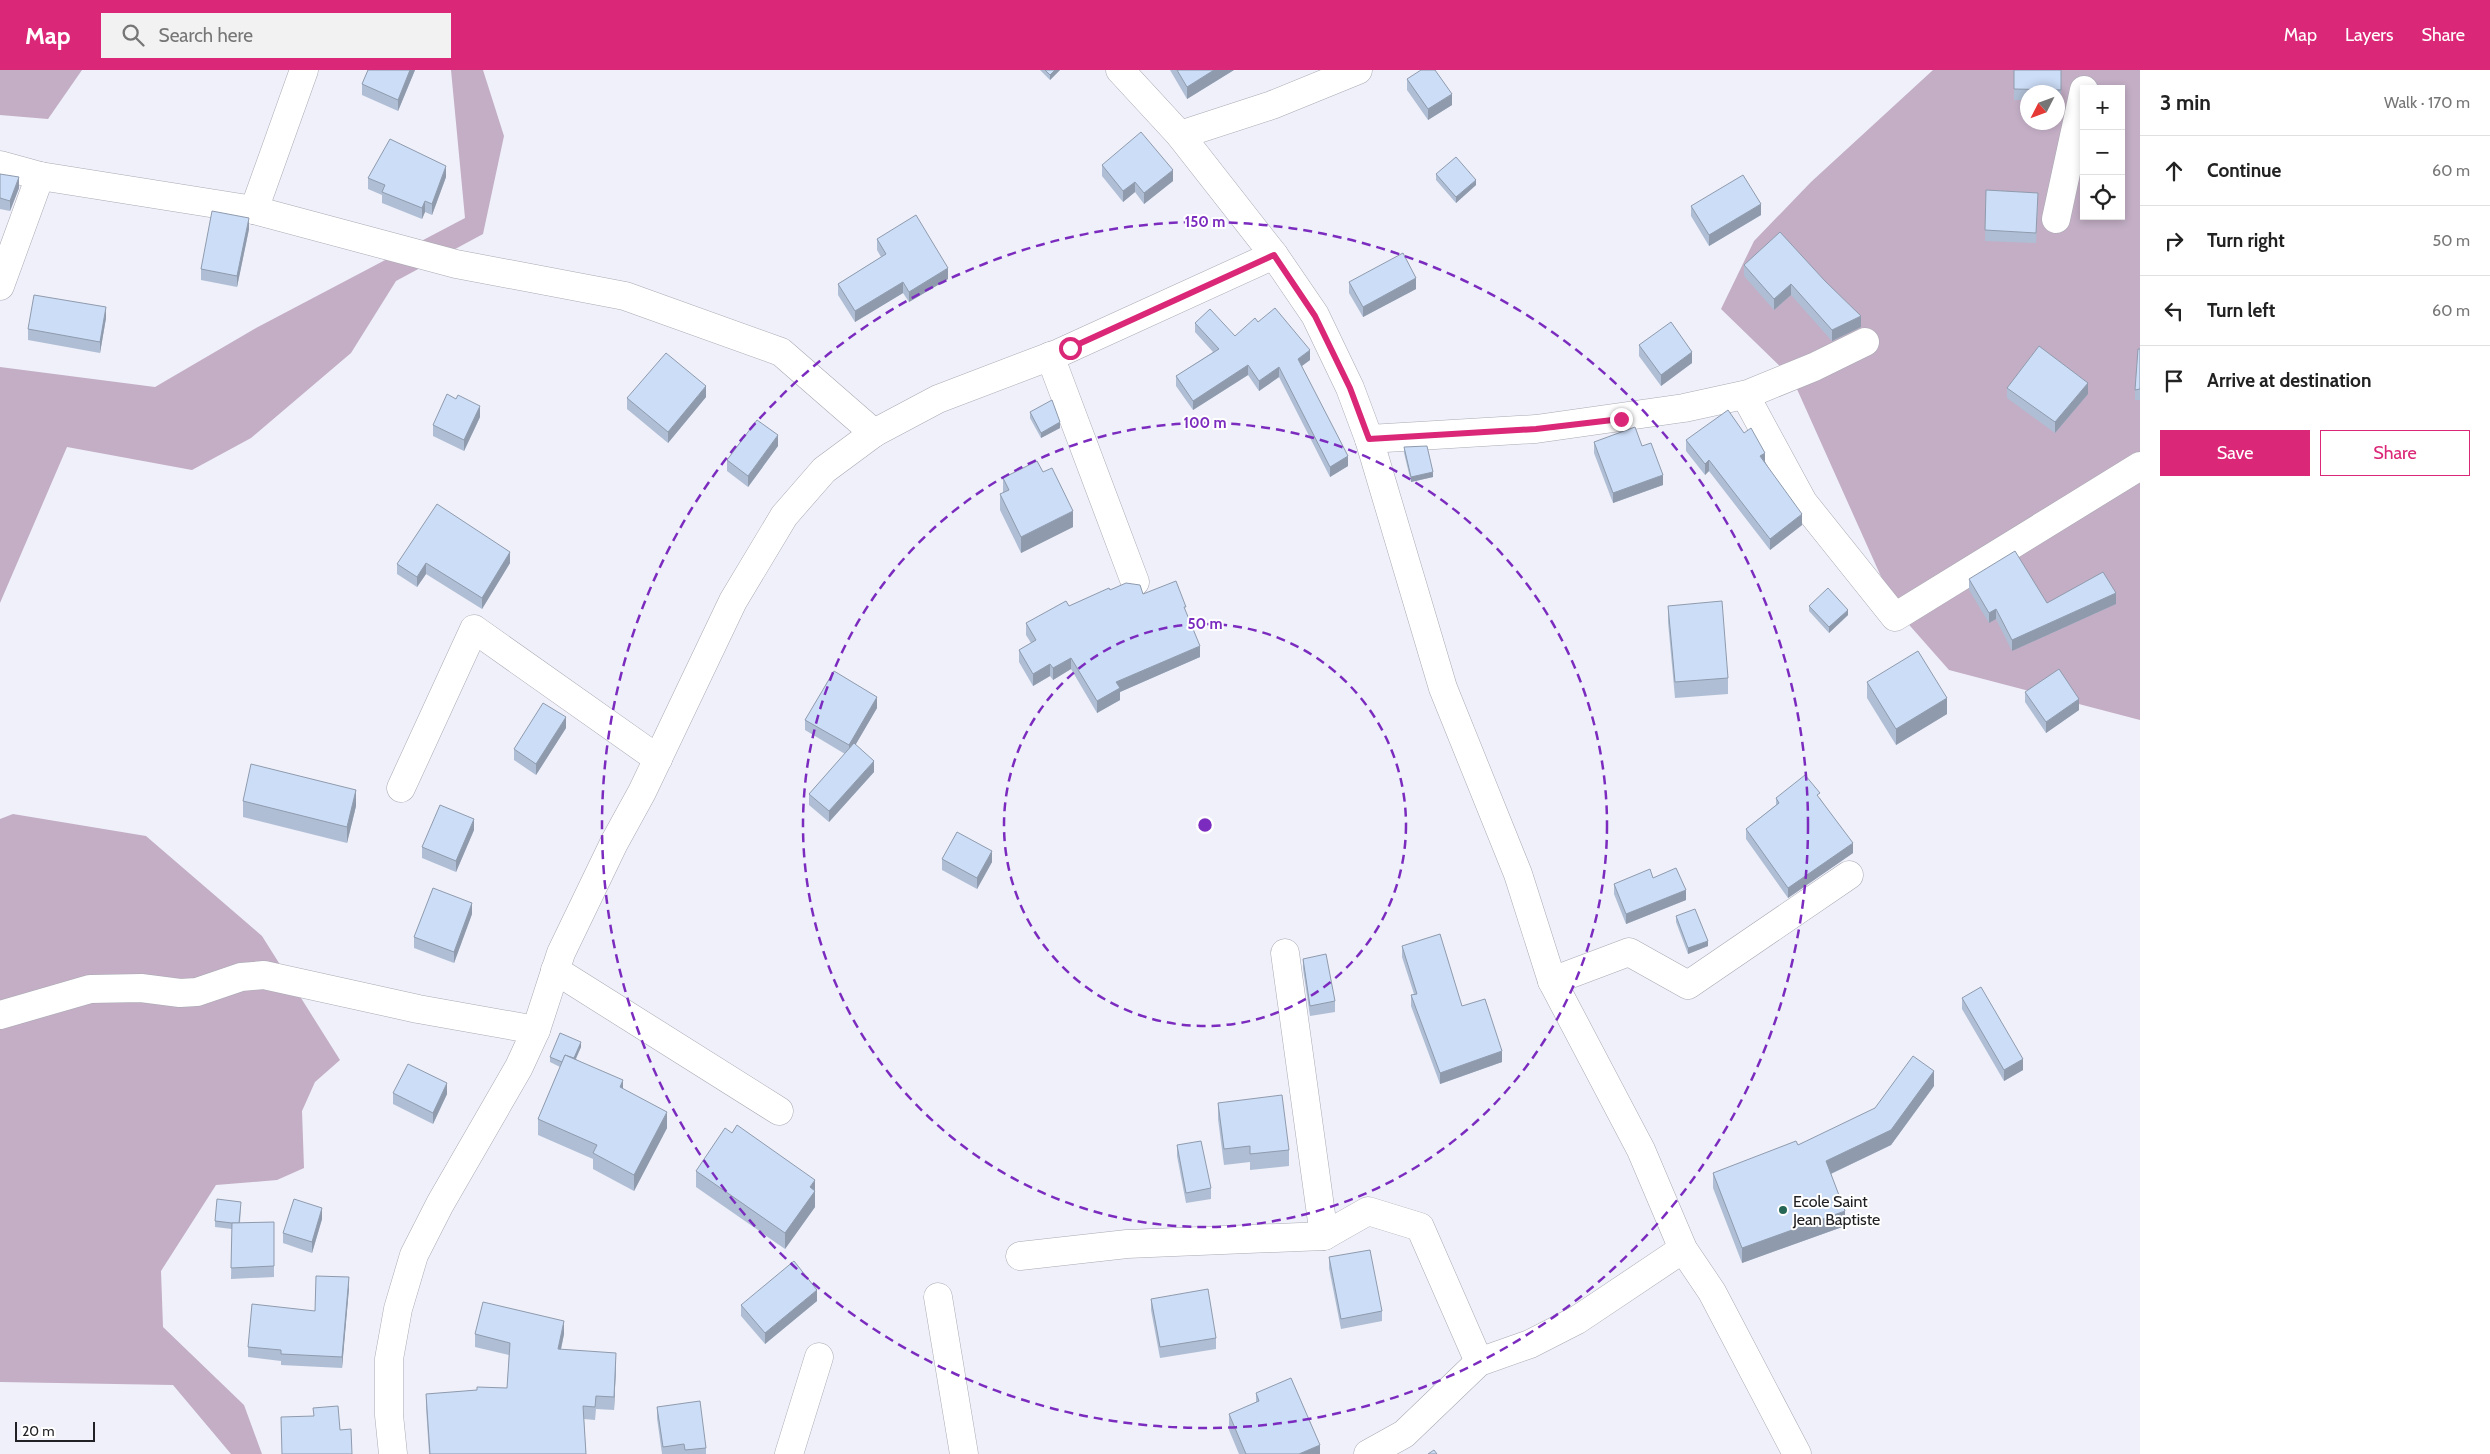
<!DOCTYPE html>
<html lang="en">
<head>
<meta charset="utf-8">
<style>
	body { margin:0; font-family:Cabin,sans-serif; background:#f2f2f2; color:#222 }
	.controls { position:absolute; right:15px; top:15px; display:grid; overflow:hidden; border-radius:0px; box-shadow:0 2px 8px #0003 }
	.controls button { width:45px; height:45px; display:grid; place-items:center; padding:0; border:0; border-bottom:1px solid #e0e0e0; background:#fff; color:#222; font:25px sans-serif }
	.compass { position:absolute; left:2020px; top:15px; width:45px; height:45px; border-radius:50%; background:#fff; box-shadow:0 2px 8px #0003; rotate:228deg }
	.scale { position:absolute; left:15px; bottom:12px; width:80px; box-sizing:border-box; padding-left:5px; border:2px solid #212125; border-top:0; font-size:14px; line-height:18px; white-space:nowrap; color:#212125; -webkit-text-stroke:4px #fff; paint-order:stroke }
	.stop { position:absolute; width:15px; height:15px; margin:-11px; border:4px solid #db2777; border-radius:50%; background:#fff }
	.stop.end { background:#db2777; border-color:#fff; box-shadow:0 1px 5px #0008 }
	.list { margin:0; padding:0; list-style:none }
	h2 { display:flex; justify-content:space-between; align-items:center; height:65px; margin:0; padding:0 20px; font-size:21px }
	h2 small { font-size:16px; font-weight:400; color:#767676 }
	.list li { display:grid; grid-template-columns:32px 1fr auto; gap:15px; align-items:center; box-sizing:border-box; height:70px; padding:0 20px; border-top:1px solid #e0e0e0 }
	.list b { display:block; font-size:19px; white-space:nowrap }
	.list em { font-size:16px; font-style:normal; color:#767676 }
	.actions { display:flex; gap:10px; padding:15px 20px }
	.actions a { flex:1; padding:11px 0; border:1px solid #db2777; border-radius:0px; text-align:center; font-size:18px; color:#db2777 }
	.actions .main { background:#db2777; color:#fff }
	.icon { flex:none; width:28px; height:28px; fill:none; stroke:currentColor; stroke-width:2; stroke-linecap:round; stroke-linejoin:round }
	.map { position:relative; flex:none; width:2140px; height:1384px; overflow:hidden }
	header { display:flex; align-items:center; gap:30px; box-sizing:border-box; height:70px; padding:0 25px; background:#db2777; color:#fff }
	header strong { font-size:24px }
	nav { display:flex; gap:28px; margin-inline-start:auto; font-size:18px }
	.search { width:350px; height:45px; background:#f2f2f2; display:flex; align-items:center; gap:12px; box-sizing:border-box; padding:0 18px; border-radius:0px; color:#767676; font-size:19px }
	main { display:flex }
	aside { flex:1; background:#fff }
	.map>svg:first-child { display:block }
	.forest { fill:#c3aec5; fill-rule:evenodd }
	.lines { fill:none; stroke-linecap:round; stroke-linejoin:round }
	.minor-casing { stroke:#a9aab3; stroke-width:29 }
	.minor { stroke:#fff; stroke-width:28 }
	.wall { fill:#afbed4 }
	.shaded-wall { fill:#8f9bad }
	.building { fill:#ccddf7; stroke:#8f9bad }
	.route { stroke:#db2777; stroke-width:6 }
	.ring { fill:none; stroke:#7b2cbf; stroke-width:2.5; stroke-dasharray:9 6 }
	.poi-dot { fill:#266655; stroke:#fff; stroke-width:2 }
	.labels { text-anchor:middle; stroke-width:4; stroke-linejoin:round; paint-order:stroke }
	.poi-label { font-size:16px; fill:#212125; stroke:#fff; text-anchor:start }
	.centre { fill:#7b2cbf; stroke:#fff; stroke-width:2.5 }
	.ring-label { font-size:15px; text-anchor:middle; font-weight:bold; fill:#7b2cbf; stroke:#fff; stroke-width:4; stroke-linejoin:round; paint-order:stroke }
</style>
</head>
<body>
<header>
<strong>Map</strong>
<div class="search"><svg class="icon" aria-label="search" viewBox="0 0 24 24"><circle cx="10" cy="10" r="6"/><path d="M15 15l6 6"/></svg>Search here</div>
<nav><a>Map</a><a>Layers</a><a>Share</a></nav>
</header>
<main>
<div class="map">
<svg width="2140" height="1384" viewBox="0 0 2140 1384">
	<rect width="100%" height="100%" fill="#eff0fa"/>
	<g class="forest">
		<path d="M0,0H82L48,49L0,45Z"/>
		<path d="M451,0H483L504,66L483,164L396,211L351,283L251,368L192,400L67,377L0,533V297L155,317L256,258L465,148Z"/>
		<path d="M1933,0H2140V650L1949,600L1896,540L1792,308L1721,239L1754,171L1811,112ZM2084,19H2121V146H2084ZM2028,22H2058V52H2028Z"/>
		<path d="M13,744L146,766L262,866L340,990L315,1012L302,1041L304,1098L277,1110L216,1115L161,1201L163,1257L244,1335L262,1384H231L173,1315L0,1312V749Z"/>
	</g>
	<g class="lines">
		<g class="minor-casing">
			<g id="minor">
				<path d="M1120,0L1180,65L1274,185L1315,245L1350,318L1369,369L1443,618L1518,804L1552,911L1641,1080L1683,1179L1712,1222L1797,1384"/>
				<path d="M1180,65L1272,35L1358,0"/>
				<path d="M0,95L40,106L254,140L456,194L625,226L781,282L874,363"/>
				<path d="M254,140L304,0"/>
				<path d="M2056,149L2084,20"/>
				<path d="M0,216L40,106"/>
				<path d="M1050,286L1135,512"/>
				<path d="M1745,325L1803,432L1895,547L2140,396"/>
				<path d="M1369,369L1536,359L1684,338L1748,324L1814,297L1865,272"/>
				<path d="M401,718L474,559L658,689"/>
				<path d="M1285,883L1324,1166"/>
				<path d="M555,900L779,1041"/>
				<path d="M1552,911L1629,882L1688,915L1849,805"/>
				<path d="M0,945L90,919L141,918L180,923L197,922L241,907L264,905L418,939L536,960"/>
				<path d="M1020,1186L1127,1174L1324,1166L1368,1141L1420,1157L1479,1292"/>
				<path d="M938,1227L964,1384"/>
				<path d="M393,1384L389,1345V1289L398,1239L414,1185L440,1134L519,997L536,960L561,883L614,773L642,722L733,531L784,446L824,400L874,363L938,329L1059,283L1274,185"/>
				<path d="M789,1384L819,1287"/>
				<path d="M1368,1384L1404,1364L1479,1292L1530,1274L1577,1250L1683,1179"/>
			</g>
		</g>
		<use href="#minor" class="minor"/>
	</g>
	<g class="wall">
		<path d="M368,0H415L398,41L362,25V14Z"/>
		<path d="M1040,0H1060L1050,10Z"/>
		<path d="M1170,0H1234L1187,29Z"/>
		<path d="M2014,0H2061V31H2058V22H2028V30H2014Z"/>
		<path d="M1407,9L1452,35L1428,50L1407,20Z"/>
		<path d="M1102,95L1173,111L1144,134L1135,122L1123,132L1102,106Z"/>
		<path d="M0,104L19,118L10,141L0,139Z"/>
		<path d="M1436,104L1476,115L1456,133L1436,110Z"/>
		<path d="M446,107L432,145L425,142L422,149L382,133V125L368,119V108Z"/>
		<path d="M1986,120L2038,134L2036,173L1985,171Z"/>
		<path d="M1691,136L1761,145L1709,176L1691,146Z"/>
		<path d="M249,159L237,217L201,210V199Z"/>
		<path d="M1780,162L1861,257L1832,271L1791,225L1774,240L1744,206V195Z"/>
		<path d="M877,169L948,209L909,232L903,223L855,252L838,225V214L881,187L877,180Z"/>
		<path d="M1349,212L1416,219L1363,247L1349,223Z"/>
		<path d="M106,248L100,283L28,270V259Z"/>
		<path d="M1258,252L1310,290L1301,296L1348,396L1330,407L1279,307L1259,321L1248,305L1193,340L1176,316V306L1213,282L1195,262V253L1235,266Z"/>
		<path d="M1639,275L1692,293L1661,316L1639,286Z"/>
		<path d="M2140,279V330H2135V320Z"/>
		<path d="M2007,318L2088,324L2055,363L2007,328Z"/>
		<path d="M706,327L668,373L627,339V328Z"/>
		<path d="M1030,342L1060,358L1041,368L1030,348Z"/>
		<path d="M480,347L464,381L433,366V355Z"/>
		<path d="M1744,363L1765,392L1802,455L1770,480L1709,401L1705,405L1686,381V370Z"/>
		<path d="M1594,372L1642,376L1663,415L1613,433L1594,383Z"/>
		<path d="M778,376L748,417L727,401V390Z"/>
		<path d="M1404,377L1433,407L1411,412L1404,383Z"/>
		<path d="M1003,408L1073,457L1021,483L1000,440V424L1003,423Z"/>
		<path d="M510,493L482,539L426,504L417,517L397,504V494Z"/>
		<path d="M1969,509L2047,533L2116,534L2012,581L1996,549L1989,553L1969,520Z"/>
		<path d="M1110,520L1143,524L1186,543L1200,587L1120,622V630L1097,643L1071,599L1053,610L1050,606L1033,616L1019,592V580L1031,573L1026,565V553Z"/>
		<path d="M1668,536L1728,608V624L1675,628L1668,552Z"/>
		<path d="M1809,536L1848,545L1829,563L1809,541Z"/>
		<path d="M1867,612L1947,644L1896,675L1867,628Z"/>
		<path d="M2025,622L2079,640L2046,663L2025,632Z"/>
		<path d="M877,638L855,675L874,702L829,752L809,735V724L845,684L805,660V650Z"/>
		<path d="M566,658L536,705L514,690V679Z"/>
		<path d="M1776,728H1820L1853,783L1788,828L1746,769V759L1776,735Z"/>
		<path d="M243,731L356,736L347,773L243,747Z"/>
		<path d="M474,760L456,802L422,788V777Z"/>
		<path d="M942,789L992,792L977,819L942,800Z"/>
		<path d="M1653,808L1686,830L1626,854L1614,824V814Z"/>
		<path d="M472,844L454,893L414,878V867Z"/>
		<path d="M1676,846L1708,876L1688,884L1676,852Z"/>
		<path d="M1402,876L1502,992L1440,1014L1411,936V925L1414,924L1402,887Z"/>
		<path d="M1303,889L1335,931V942L1310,946L1303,899Z"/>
		<path d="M1962,928L2023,1000L2004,1011L1962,939Z"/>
		<path d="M581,977L576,989L623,1019L667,1058L634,1121L593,1099V1089L538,1065V1049L560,997L550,992V987Z"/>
		<path d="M1934,1016L1891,1075L1831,1104L1845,1156L1742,1193L1713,1118V1103L1798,1075Z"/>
		<path d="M393,1023L447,1024L433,1054L393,1034Z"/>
		<path d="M1218,1033L1289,1080V1096L1250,1100V1092L1224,1095L1218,1049Z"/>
		<path d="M1177,1075L1211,1118V1129L1186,1133L1177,1086Z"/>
		<path d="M696,1101L815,1126V1137L785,1179L696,1117Z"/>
		<path d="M241,1137L240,1153L274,1152V1207L231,1209L232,1159L215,1157V1151Z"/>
		<path d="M322,1149L312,1183L283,1173V1163Z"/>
		<path d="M1329,1187L1382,1241V1251L1341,1259L1329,1198Z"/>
		<path d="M349,1218L342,1298L281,1295V1291L248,1287V1277L315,1241Z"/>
		<path d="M1151,1229L1216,1268V1279L1160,1288L1151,1240Z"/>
		<path d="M817,1231L765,1274L741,1246V1235Z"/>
		<path d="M475,1264H564L561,1280L616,1296L614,1340L596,1339L595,1350L584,1349L586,1384H429L426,1337V1324L507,1318L509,1285L475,1277Z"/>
		<path d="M1256,1323L1320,1384H1239L1229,1360V1344L1256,1333Z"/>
		<path d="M657,1337L706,1378V1384H662L657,1348Z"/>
	</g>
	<g class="shaded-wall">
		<path d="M410,0H415L398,41V30Z"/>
		<path d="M1055,0H1060L1050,10V5Z"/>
		<path d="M1214,0H1234L1187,29V17Z"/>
		<path d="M1452,24V35L1428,50V39Z"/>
		<path d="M446,96V107L432,145V134Z"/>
		<path d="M1173,100V111L1144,134V123Z"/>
		<path d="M19,107V118L10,141V131Z"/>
		<path d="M1476,110V115L1456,133V127Z"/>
		<path d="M1135,112V122L1123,132V121Z"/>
		<path d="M425,131V142L422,149V138Z"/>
		<path d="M1761,134V145L1709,176V165Z"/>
		<path d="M249,148V159L237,217V206Z"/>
		<path d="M948,198V209L909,232V222Z"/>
		<path d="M1416,208V219L1363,247V237Z"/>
		<path d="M903,212V223L855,252V241Z"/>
		<path d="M1791,214V225L1774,240V229Z"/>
		<path d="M106,237V248L100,283V272Z"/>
		<path d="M1861,246V257L1832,271V260Z"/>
		<path d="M1310,280V290L1298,299V289Z"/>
		<path d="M1692,282V293L1661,316V305Z"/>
		<path d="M1248,295V305L1193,340V331Z"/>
		<path d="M1279,297V307L1259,321V311Z"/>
		<path d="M2088,313V324L2055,363V352Z"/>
		<path d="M706,316V327L668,373V362Z"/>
		<path d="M480,336V347L464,381V370Z"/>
		<path d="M1060,352V358L1041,368V363Z"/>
		<path d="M778,365V376L748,417V406Z"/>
		<path d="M1765,383V394L1760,386Z"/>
		<path d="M1348,386V396L1330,407V397Z"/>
		<path d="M1709,390V401L1705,405V394Z"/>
		<path d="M1433,402V407L1411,412V407Z"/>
		<path d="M1663,405V415L1613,433V423Z"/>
		<path d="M1073,441V457L1021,483V467Z"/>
		<path d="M1802,444V455L1770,480V469Z"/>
		<path d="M510,482V493L482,539V528Z"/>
		<path d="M426,493V504L417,517V507Z"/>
		<path d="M2116,523V534L2012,581V570Z"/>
		<path d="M1996,539V549L1989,553V543Z"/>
		<path d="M1848,540V545L1829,563V557Z"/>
		<path d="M1200,576V587L1120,622V630L1097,643V631L1116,612Z"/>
		<path d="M1071,588V599L1053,610V598Z"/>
		<path d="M1050,594V606L1033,616V604Z"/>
		<path d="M877,627V638L849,686V675Z"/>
		<path d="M1947,628V644L1896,675V659Z"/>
		<path d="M2079,629V640L2046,663V652Z"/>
		<path d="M566,647V658L536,705V694Z"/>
		<path d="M874,691V702L829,752V741Z"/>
		<path d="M356,720V736L347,773V757Z"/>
		<path d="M474,749V760L456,802V791Z"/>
		<path d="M1853,773V783L1788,828V818Z"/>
		<path d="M992,781V792L977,819V808Z"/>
		<path d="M1686,820V830L1626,854V844Z"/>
		<path d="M472,833V844L454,893V882Z"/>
		<path d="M1708,871V876L1688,884V878Z"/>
		<path d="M581,972V977L570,1001V996Z"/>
		<path d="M1502,981V992L1440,1014V1003Z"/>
		<path d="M2023,989V1000L2004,1011V1000Z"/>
		<path d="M1934,1001V1016L1891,1075L1826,1106V1091Z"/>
		<path d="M623,1010V1026L620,1017Z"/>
		<path d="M447,1013V1024L433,1054V1043Z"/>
		<path d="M667,1042V1058L634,1121V1105Z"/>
		<path d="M815,1110V1137L785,1179V1163L810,1117Z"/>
		<path d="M322,1138V1149L312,1183V1172Z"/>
		<path d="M1845,1141V1156L1742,1193V1178Z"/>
		<path d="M349,1207V1218L342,1298V1287Z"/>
		<path d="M817,1220V1231L765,1274V1263Z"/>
		<path d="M564,1251V1264L558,1292V1279Z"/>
		<path d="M616,1283V1296L614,1340V1327Z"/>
		<path d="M1320,1375V1384H1299Z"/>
	</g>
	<g class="building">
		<path d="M368,0H410L398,30L362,14Z"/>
		<path d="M1045,0H1055L1050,5Z"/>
		<path d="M1177,0H1214L1187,17Z"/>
		<path d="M1421,0H1435L1452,24L1428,39L1407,9Z"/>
		<path d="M2014,0H2061V20L2014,19Z"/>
		<path d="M1141,62L1173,100L1144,123L1135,112L1123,121L1102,95Z"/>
		<path d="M390,69L446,96L432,134L425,131L422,138L382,122L385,115L368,108Z"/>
		<path d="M1456,87L1476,110L1456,127L1436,104Z"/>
		<path d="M0,104L19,107L10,131L0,128Z"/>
		<path d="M1743,105L1761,134L1709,165L1691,136Z"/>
		<path d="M1986,120L2038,123L2036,163L1985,160Z"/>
		<path d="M212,141L249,148L237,206L201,199Z"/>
		<path d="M916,145L948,198L909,222L903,212L855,241L838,214L886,184L877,169Z"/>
		<path d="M1780,162L1825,211L1861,246L1832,260L1791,214L1774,229L1744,195Z"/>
		<path d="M1403,183L1416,208L1363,237L1349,212Z"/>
		<path d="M34,225L106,237L100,272L28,259Z"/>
		<path d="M1275,238L1310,280L1298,289L1348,386L1330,397L1279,297L1259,311L1248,295L1193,331L1176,306L1219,279L1195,253L1210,239L1235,266L1255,248L1258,252Z"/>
		<path d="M1671,252L1692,282L1661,305L1639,275Z"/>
		<path d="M2039,276L2088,313L2055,352L2007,318Z"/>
		<path d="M2138,279H2140V319L2135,320Z"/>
		<path d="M666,283L706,316L668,362L627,328Z"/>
		<path d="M447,324L456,329L458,325L480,336L464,370L433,355Z"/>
		<path d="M1052,330L1060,352L1041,363L1030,342Z"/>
		<path d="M1728,340L1744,363L1751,358L1765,383L1760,386L1802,444L1770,469L1709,390L1705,394L1686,370Z"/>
		<path d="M757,350L778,365L748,406L727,390Z"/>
		<path d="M1635,357L1642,376L1651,373L1663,405L1613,423L1594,372Z"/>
		<path d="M1427,376L1433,402L1411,407L1404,377Z"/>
		<path d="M1037,391L1043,402L1052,398L1073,441L1021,467L1000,424L1009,420L1003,408Z"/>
		<path d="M437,434L510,482L482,528L426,493L417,507L397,494Z"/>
		<path d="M2015,481L2047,533L2103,502L2116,523L2012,570L1996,539L1989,543L1969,509Z"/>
		<path d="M1176,511L1186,537H1184L1200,576L1116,612L1120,618L1097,631L1071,588L1053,598L1050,594L1033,604L1019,580L1036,570L1026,553L1066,531L1069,536L1109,518L1110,520L1126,513L1140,515L1143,524Z"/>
		<path d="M1828,518L1848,540L1829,557L1809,536Z"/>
		<path d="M1722,531L1728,608L1675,612L1668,536Z"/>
		<path d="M1918,581L1947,628L1896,659L1867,612Z"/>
		<path d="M2059,599L2079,629L2046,652L2025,622Z"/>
		<path d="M834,601L877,627L849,675L805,650Z"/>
		<path d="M543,633L566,647L536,694L514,679Z"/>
		<path d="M854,673L874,691L829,741L809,724Z"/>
		<path d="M251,694L356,720L347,757L243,731Z"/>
		<path d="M1805,705L1820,723L1817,725L1853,773L1788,818L1746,759L1779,733L1776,728Z"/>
		<path d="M440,735L474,749L456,791L422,777Z"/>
		<path d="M957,762L992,781L977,808L942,789Z"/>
		<path d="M1676,798L1686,820L1626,844L1614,814L1650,799L1653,808Z"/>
		<path d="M433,818L472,833L454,882L414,867Z"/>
		<path d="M1695,839L1708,871L1688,878L1676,846Z"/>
		<path d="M1440,864L1462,936L1485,929L1502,981L1440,1003L1411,925L1417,924L1402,876Z"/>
		<path d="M1326,884L1335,931L1310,936L1303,889Z"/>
		<path d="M1981,917L2023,989L2004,1000L1962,928Z"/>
		<path d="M560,963L581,972L574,988L565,985L562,992L550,987Z"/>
		<path d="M565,985L623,1010L620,1017L667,1042L634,1105L593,1083L597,1075L538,1049Z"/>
		<path d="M1913,986L1934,1001L1891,1060L1826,1091L1845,1141L1742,1178L1713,1103L1796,1071L1798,1075L1875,1038Z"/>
		<path d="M408,994L447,1013L433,1043L393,1023Z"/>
		<path d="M1282,1025L1289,1080L1250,1084V1076L1224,1079L1218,1033Z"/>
		<path d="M737,1055L815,1110L810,1117L815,1121L785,1163L696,1101L725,1058L732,1063Z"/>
		<path d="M1201,1071L1211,1118L1186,1123L1177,1075Z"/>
		<path d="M217,1129L241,1132L239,1153H232L215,1151Z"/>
		<path d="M294,1129L322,1138L312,1172L283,1163Z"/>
		<path d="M274,1152V1196L231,1198L232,1153Z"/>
		<path d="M1370,1180L1382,1241L1341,1249L1329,1187Z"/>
		<path d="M794,1191L817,1220L765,1263L741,1235Z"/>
		<path d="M316,1206L349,1207L342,1287L281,1284V1280L248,1277L252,1234L315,1241Z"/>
		<path d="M1208,1219L1216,1268L1160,1277L1151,1229Z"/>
		<path d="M483,1232L564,1251L558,1279L616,1283L614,1327L596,1326L595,1337L583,1336L586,1384H430L426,1324L477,1320V1317L507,1318L510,1273L475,1264Z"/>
		<path d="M1291,1308L1320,1375L1299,1384H1246L1229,1344L1259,1331L1256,1323Z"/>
		<path d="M700,1331L706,1378L685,1380L684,1374L663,1377L657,1337Z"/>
		<path d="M338,1336L340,1360L351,1359L352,1384H282L281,1347L314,1346L313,1338Z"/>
		<path d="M1434,1380L1437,1384H1428Z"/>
	</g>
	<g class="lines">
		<path class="route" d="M1070,278L1274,185L1315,246L1350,318L1369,369L1536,359L1621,349"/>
	</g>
	<g class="ring">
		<circle cx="1205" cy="755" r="201"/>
		<circle cx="1205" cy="755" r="402"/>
		<circle cx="1205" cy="755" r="603"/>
	</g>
	<circle class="poi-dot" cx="1783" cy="1140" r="5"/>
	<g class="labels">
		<g class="poi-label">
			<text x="1793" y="1137">Ecole Saint<tspan x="1793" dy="18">Jean Baptiste</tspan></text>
		</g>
	</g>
	<circle cx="1205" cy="755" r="8" class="centre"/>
	<g class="ring-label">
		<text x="1205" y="157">150 m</text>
		<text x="1205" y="358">100 m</text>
		<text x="1205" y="559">50 m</text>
	</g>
</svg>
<div class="controls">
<button>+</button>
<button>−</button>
<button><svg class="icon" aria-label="locate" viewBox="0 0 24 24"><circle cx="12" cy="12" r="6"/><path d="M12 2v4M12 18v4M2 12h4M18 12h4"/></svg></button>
</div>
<svg class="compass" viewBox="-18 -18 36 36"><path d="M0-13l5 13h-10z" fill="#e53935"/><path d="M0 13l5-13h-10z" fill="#767676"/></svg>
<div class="scale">20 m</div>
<div class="stop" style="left:1070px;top:278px"></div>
<div class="stop end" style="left:1621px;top:349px"></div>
</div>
<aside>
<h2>3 min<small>Walk · 170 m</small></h2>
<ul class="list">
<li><svg class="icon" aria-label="ahead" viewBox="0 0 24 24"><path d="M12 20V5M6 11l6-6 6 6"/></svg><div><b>Continue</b></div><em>60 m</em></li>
<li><svg class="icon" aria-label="right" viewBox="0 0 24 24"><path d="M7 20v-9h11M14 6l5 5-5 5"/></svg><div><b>Turn right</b></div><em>50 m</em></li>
<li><svg class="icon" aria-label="left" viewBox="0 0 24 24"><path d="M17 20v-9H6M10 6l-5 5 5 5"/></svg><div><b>Turn left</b></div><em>60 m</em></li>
<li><svg class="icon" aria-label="arrive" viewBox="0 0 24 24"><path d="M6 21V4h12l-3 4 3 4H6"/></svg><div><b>Arrive at destination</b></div></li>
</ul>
<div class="actions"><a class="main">Save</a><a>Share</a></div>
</aside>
</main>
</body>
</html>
